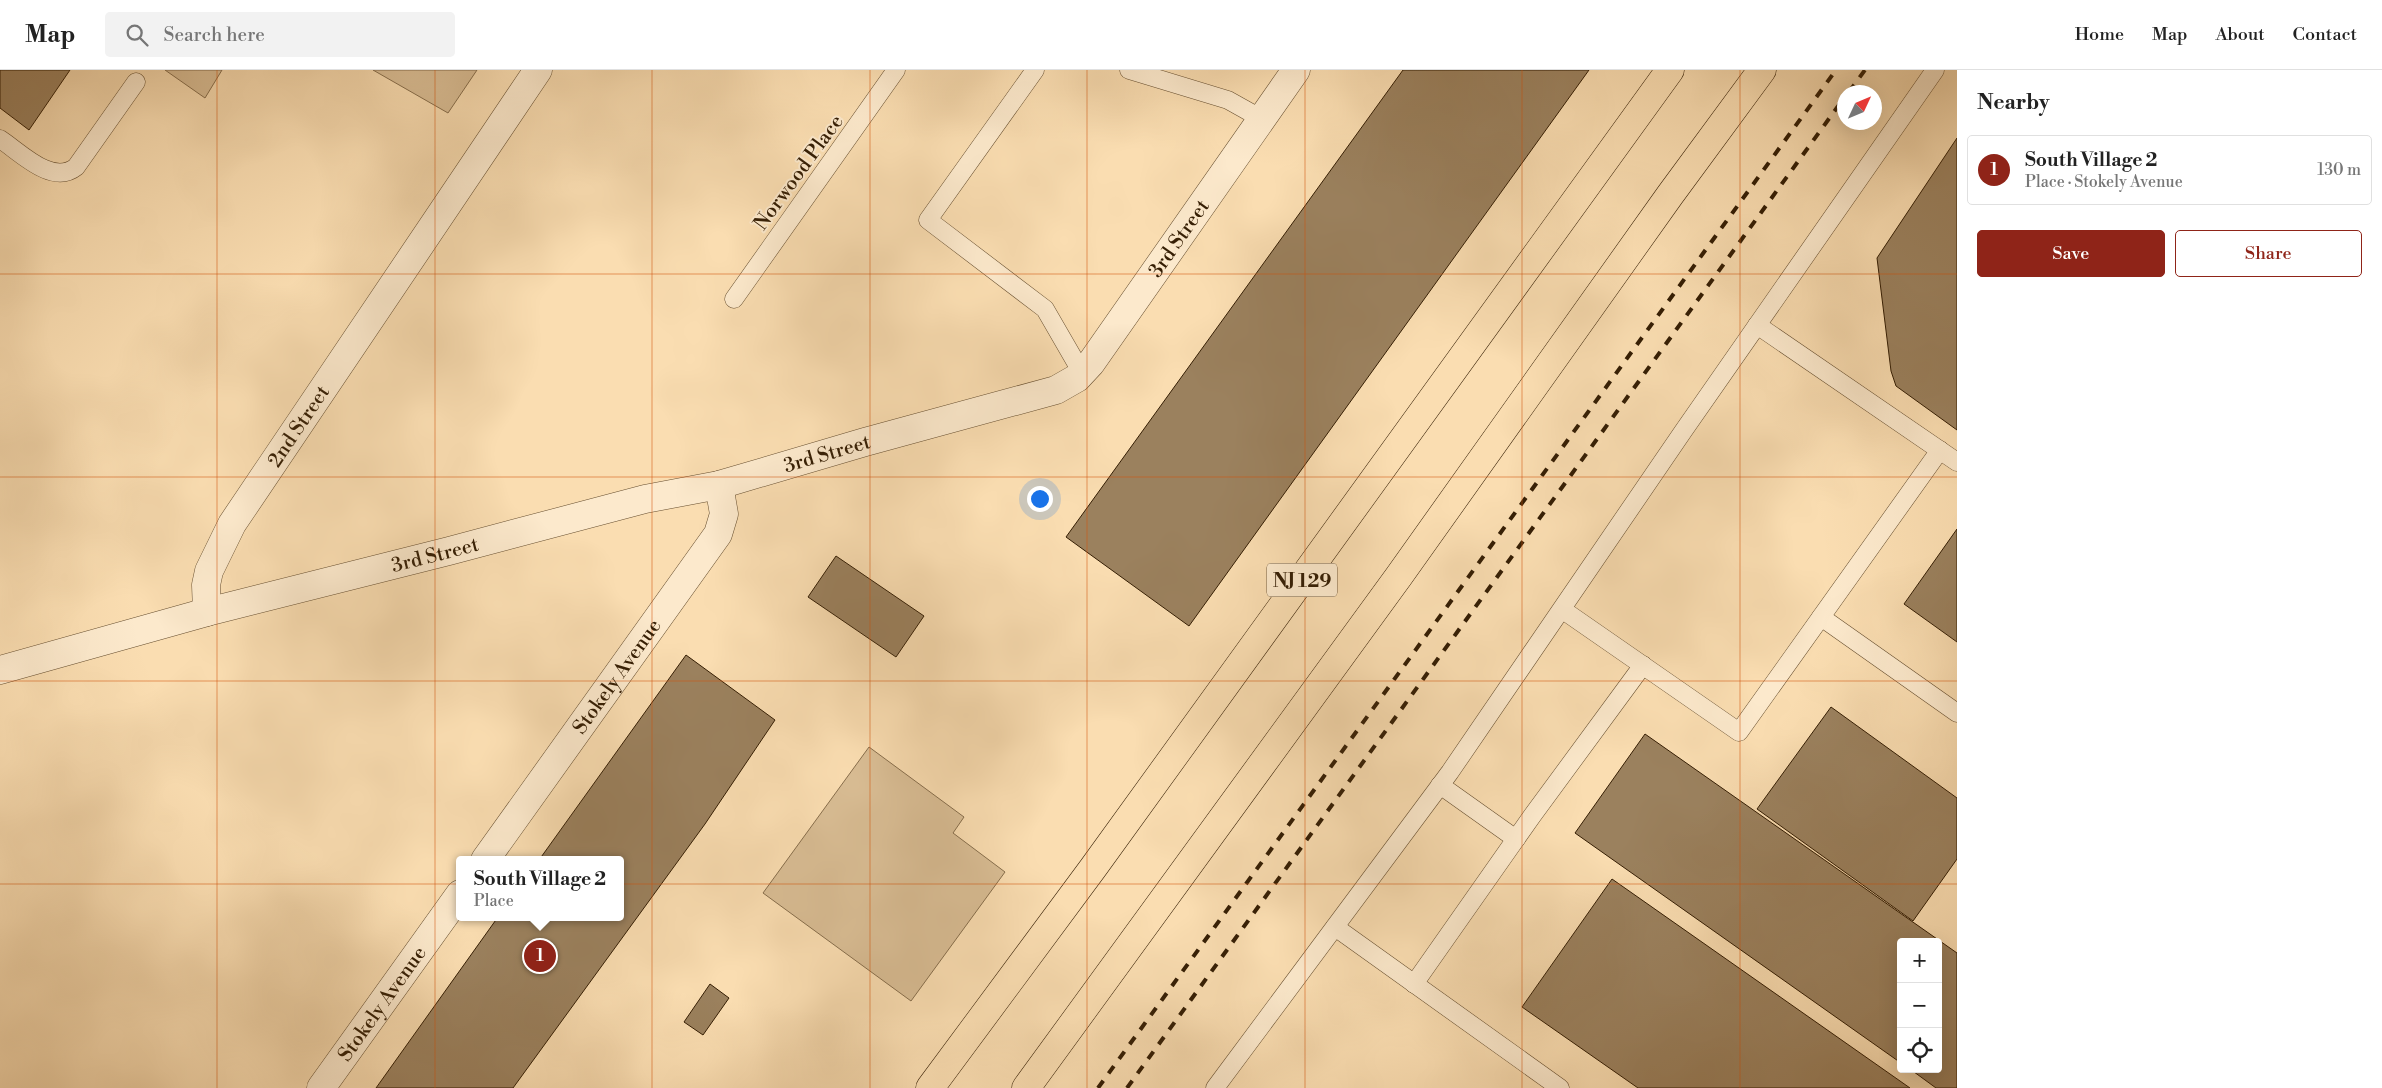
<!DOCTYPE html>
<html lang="en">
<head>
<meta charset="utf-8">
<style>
	body { margin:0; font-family:"Libre Bodoni",serif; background:#f2f2f2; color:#222 }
	.controls { position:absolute; right:15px; bottom:15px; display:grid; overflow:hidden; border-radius:5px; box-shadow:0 5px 20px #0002 }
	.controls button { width:45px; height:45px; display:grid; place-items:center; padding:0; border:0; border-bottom:1px solid #e0e0e0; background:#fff; color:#222; font:25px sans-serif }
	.compass { position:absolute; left:1837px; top:15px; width:45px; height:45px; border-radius:50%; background:#fff; box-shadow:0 5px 20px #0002; rotate:46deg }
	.you { position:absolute; left:1039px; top:428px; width:18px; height:18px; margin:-12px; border:4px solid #fff; border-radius:50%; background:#1a73e8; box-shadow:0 0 0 8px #1a73e833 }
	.badge { display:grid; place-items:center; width:32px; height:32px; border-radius:50%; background:#8f2418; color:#fff; font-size:16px; font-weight:700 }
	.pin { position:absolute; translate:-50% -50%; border:2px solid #fff; box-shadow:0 1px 5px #0006 }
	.popup { position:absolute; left:456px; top:786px; width:168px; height:65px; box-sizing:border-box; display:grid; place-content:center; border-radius:5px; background:#fff; filter:drop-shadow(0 1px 4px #0005); font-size:16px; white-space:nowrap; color:#767676 }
	.popup b { font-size:19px; color:#222 }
	.popup::after { content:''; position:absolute; left:50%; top:100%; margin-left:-10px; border:10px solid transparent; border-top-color:#fff }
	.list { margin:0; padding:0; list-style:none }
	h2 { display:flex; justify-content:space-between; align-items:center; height:65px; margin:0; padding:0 20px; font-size:21px }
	h2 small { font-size:16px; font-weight:400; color:#767676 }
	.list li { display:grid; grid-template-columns:32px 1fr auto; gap:15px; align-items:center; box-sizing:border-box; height:70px; margin:0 10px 10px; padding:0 10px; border:1px solid #e0e0e0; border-radius:5px }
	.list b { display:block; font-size:19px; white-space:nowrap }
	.list p { margin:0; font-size:16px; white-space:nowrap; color:#767676 }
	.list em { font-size:16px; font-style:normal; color:#767676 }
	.actions { display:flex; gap:10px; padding:15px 20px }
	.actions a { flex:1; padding:11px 0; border:1px solid #8f2418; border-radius:5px; text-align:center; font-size:18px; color:#8f2418 }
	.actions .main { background:#8f2418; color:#fff }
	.icon { flex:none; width:28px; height:28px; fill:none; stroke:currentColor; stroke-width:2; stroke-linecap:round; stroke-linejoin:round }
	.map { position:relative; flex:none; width:1957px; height:1018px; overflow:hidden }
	header { display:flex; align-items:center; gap:30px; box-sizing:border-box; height:70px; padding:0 25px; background:#fff; border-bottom:1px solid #e0e0e0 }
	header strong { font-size:24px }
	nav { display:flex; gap:28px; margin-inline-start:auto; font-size:18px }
	.search { width:350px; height:45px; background:#f2f2f2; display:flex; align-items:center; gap:12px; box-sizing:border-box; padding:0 18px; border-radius:5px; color:#767676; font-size:19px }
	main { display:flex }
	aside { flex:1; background:#fff }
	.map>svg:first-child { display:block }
	.green { fill:#d9bd94; stroke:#876e4c }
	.building { fill:#9b815e; stroke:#351e04 }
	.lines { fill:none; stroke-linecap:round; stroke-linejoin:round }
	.service-casing { stroke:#664e2f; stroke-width:19 }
	.minor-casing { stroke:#664e2f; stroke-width:29 }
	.trunk-casing { stroke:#351e04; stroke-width:29 }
	.service { stroke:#fce9cc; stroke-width:18 }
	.minor { stroke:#fce9cc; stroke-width:28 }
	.trunk { stroke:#faddb1; stroke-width:28 }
	.rail { stroke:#351e04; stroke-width:4; stroke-dasharray:9 9; stroke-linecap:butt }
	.grid { fill:none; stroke:#d6530b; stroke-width:1; stroke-opacity:0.55 }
	.labels { text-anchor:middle; stroke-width:4; stroke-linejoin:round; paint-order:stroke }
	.shield { fill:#fce9cc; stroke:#715b40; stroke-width:1 }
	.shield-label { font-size:19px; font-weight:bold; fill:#351e04 }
	.street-label { font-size:20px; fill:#351e04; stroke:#fce9cc }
</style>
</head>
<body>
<header>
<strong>Map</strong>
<div class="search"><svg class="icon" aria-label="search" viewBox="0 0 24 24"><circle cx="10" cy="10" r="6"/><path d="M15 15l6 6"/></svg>Search here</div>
<nav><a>Home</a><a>Map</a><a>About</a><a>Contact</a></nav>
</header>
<main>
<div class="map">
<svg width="1957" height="1018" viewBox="0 0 1957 1018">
	<rect width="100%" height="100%" fill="#faddb1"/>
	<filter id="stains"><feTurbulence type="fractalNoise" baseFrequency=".004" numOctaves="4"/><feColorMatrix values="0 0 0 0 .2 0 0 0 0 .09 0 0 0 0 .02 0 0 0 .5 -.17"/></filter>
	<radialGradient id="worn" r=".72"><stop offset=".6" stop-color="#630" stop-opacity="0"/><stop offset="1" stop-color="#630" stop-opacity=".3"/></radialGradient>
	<g class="green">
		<path d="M165,0H222L205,28Z"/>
		<path d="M373,0H477L448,43Z"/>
		<path d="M869,677L964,747L953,763L1005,802L911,931L763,823Z"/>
	</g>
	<g class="building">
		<path d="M0,0H70L29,60L0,38Z"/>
		<path d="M1403,0H1589L1189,556L1066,467Z"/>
		<path d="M1957,68V360L1896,316L1891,301L1877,188Z"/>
		<path d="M1957,459V572L1904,534Z"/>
		<path d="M836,486L924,546L896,587L808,527Z"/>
		<path d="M686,585L775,650L705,754L513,1018H376L498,847H620V790H539Z"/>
		<path d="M1831,637L1957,728V789L1913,851L1757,739Z"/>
		<path d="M1645,664L1957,883V1018H1936L1910,999H1938V872H1901V993L1575,763Z"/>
		<path d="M1612,809L1910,1018H1638L1522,937Z"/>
		<path d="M710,914L729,928L703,965L684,952Z"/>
	</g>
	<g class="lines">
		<g class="service-casing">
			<g id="service">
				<path d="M1035,0L928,150L1045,239L1082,303"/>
				<path d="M1129,0L1228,30L1262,49"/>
				<path d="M0,69C20,82 52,116 76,97L136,12"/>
				<path d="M734,229L896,0"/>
				<path d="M1757,255L1957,392"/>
				<path d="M1940,380L1821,547L1957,643"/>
				<path d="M1563,540L1739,662L1821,547"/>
				<path d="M1440,715L1516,769"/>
				<path d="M1335,857L1560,1018"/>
				<path d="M1414,914L1532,746L1643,595"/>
				<path d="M1215,1018L1450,702L1684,360L1935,0"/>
			</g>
		</g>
		<g class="minor-casing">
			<g id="minor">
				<path id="s1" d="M207,542L206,515L209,501L232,454L538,0"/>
				<path id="s2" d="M0,600L207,542L449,481L645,429L719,415L865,372L1056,320L1077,308L1091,293L1296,0"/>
				<path id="s3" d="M485,790L718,464L724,444L719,415"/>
				<path id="s4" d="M321,1018L460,824"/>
			</g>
		</g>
		<g class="trunk-casing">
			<g id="trunk">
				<path d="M930,1018L1093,798L1670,0"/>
				<path d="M1026,1018L1399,506L1670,125L1762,0"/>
			</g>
		</g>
		<use href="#service" class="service"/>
		<use href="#minor" class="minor"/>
		<use href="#trunk" class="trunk"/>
		<g class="rail">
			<path d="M1849,22L1865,0"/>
			<path d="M1098,1018L1836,0"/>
			<path d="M1127,1018L1844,28"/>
		</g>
	</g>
	<path class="grid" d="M217,0V1018M435,0V1018M652,0V1018M870,0V1018M1087,0V1018M1305,0V1018M1522,0V1018M1740,0V1018M0,204H1957M0,407H1957M0,611H1957M0,814H1957"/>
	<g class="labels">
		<rect class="shield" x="1267" y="493.5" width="70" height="33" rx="4"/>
		<g class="shield-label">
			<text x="1302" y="517">NJ 129</text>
		</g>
		<g class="street-label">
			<text transform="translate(798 102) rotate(-54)" y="7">Norwood Place</text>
			<text dy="7" stroke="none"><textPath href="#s2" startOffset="1290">3rd Street</textPath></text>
			<text dy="7" stroke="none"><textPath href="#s1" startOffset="212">2nd Street</textPath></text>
			<text dy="7" stroke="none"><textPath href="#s2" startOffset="855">3rd Street</textPath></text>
			<text dy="7" stroke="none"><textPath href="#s2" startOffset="450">3rd Street</textPath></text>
			<text dy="7" stroke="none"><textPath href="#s3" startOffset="226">Stokely Avenue</textPath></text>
			<text dy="7" stroke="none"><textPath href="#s4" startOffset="104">Stokely Avenue</textPath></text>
		</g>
	</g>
	<rect width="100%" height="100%" filter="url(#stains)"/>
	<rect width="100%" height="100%" fill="url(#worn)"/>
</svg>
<div class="controls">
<button>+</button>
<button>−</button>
<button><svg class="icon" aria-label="locate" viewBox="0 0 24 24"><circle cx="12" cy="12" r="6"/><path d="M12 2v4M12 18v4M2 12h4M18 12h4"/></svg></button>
</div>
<svg class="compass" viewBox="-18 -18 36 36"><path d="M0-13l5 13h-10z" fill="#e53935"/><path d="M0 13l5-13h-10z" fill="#767676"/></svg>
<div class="you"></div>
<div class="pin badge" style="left:540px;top:886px">1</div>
<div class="popup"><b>South Village 2</b>Place</div>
</div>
<aside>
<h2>Nearby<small></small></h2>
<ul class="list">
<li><span class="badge">1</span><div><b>South Village 2</b><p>Place · Stokely Avenue</p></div><em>130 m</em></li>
</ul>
<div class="actions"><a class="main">Save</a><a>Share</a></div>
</aside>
</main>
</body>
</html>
